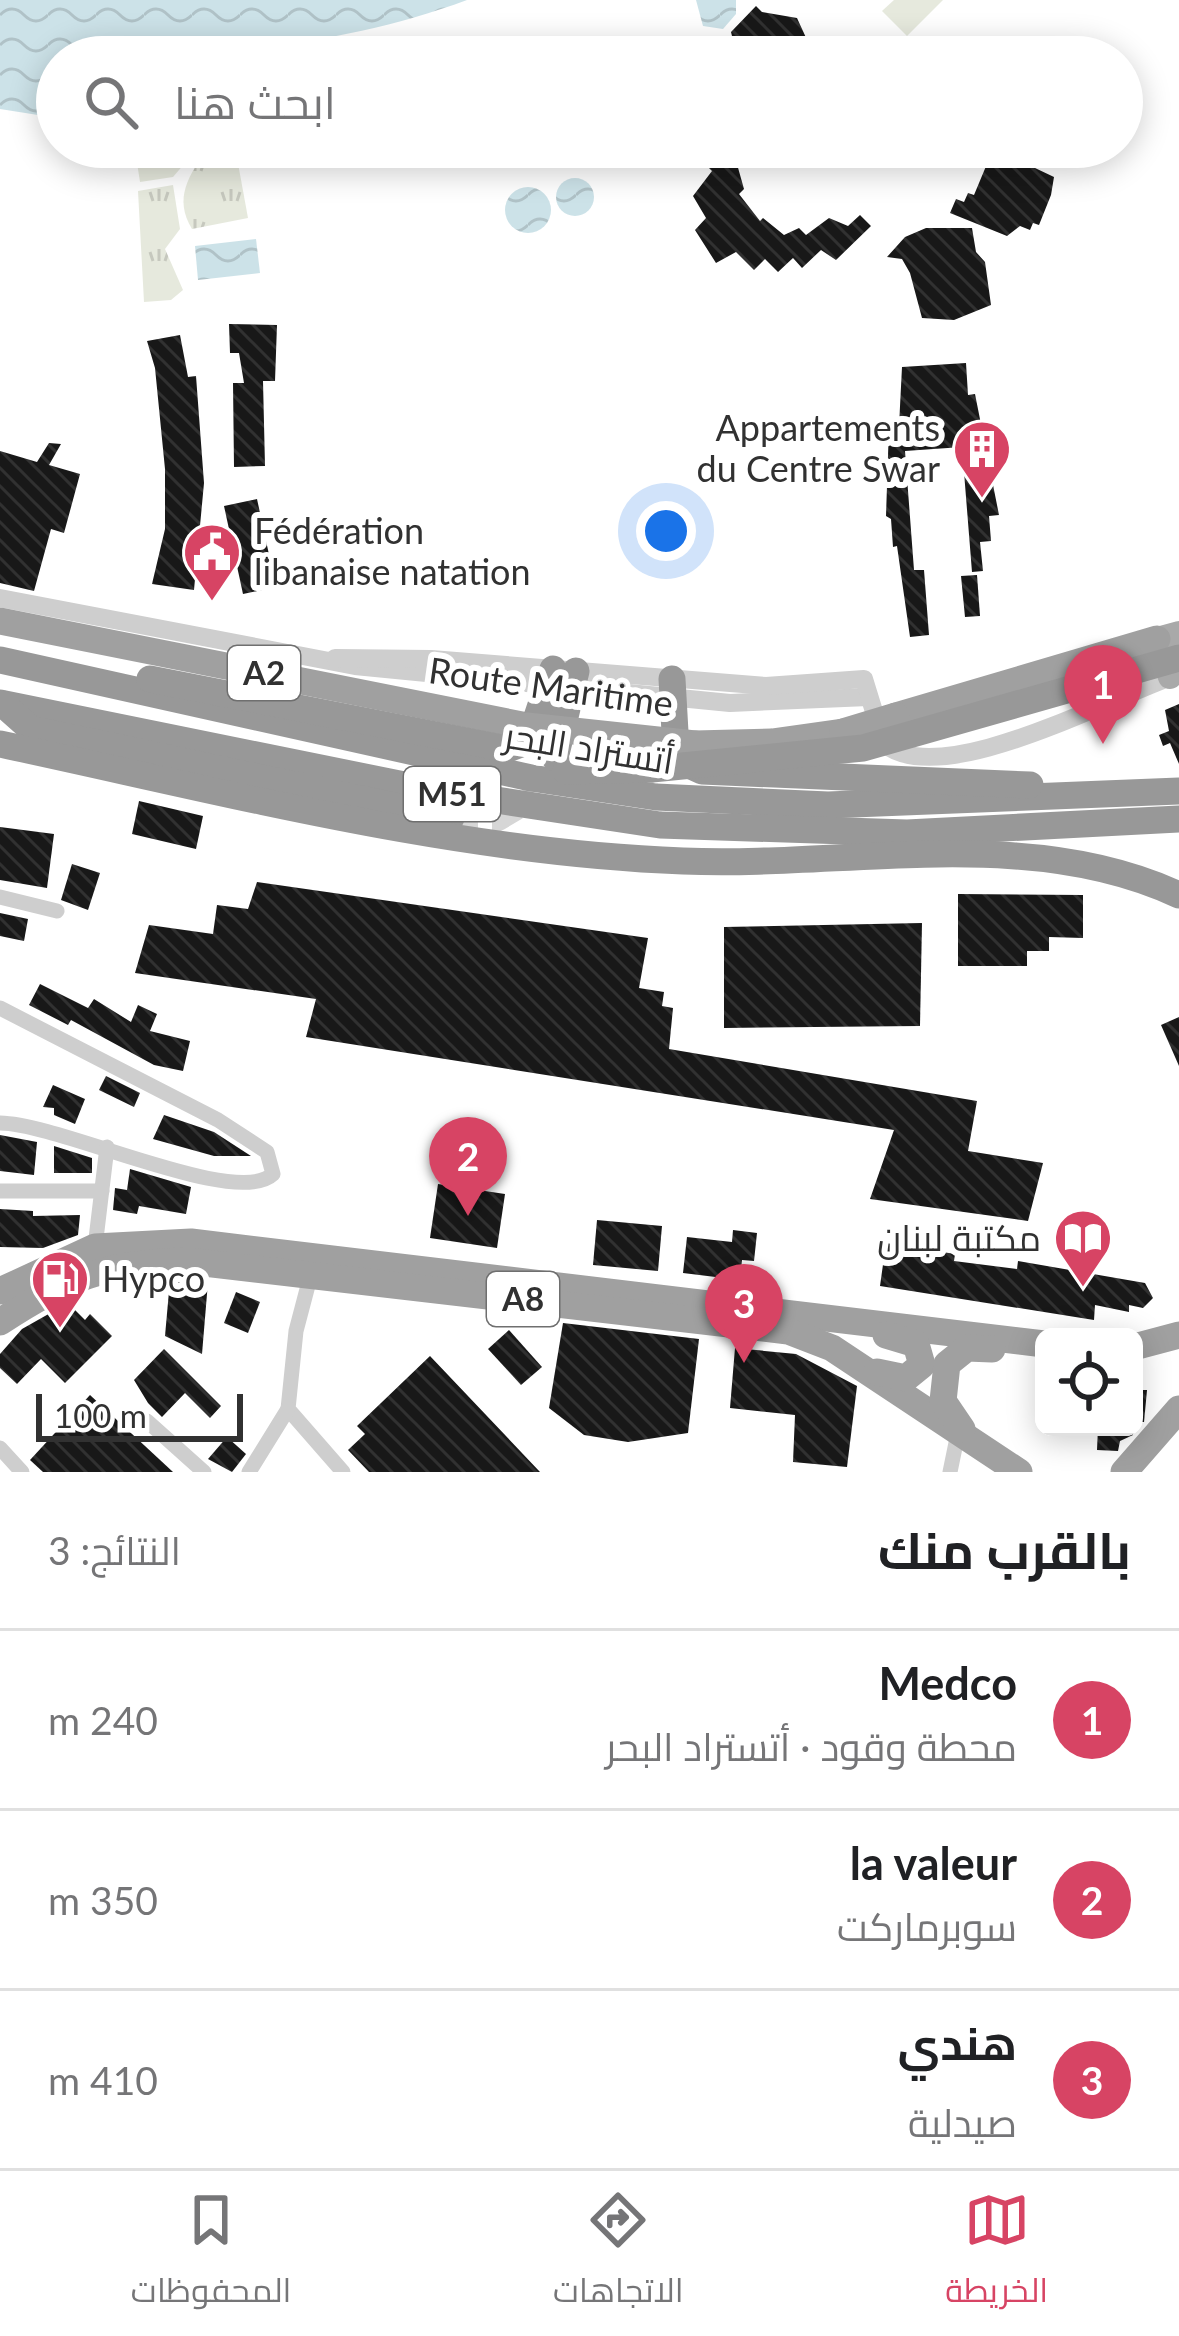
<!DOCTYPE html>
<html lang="ar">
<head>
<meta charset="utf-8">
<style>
	body { margin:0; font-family:Lato,Cairo,sans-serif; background:#f2f2f2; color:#202124; direction:rtl }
	.controls { position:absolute; right:36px; bottom:36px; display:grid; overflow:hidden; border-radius:18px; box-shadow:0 6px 30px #0003 }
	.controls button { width:108px; height:108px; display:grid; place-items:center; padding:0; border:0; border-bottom:3px solid #e0e0e0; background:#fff; color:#202124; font:60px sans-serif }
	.scale { position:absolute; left:36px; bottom:30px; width:207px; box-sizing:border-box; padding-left:12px; border:6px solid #313131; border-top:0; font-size:33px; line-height:42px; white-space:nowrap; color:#313131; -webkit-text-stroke:9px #fff; paint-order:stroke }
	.you { position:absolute; left:666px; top:531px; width:42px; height:42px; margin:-30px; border:9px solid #fff; border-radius:50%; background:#1a73e8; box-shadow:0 0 0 18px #1a73e833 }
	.badge { display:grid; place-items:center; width:78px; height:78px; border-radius:50%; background:#d74464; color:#fff; font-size:39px; font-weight:700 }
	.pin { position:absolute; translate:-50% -99px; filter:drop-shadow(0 3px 6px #0008) }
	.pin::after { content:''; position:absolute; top:63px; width:42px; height:36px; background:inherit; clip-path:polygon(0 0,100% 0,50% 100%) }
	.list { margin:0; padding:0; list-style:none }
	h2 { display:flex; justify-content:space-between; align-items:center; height:156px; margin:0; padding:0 48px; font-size:51px }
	h2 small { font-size:39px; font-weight:400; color:#757577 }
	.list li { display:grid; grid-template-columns:78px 1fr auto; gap:36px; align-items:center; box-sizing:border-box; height:180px; padding:0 48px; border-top:3px solid #e0e0e0 }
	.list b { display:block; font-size:45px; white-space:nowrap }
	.list p { margin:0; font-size:39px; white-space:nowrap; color:#757577 }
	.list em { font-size:39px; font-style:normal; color:#757577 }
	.icon { flex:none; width:66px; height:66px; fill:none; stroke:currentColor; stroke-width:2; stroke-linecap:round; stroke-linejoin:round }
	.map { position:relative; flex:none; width:1179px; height:1472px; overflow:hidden; direction:ltr }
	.search { position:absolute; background:#fff; box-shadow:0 6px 30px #0003; left:36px; right:36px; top:36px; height:132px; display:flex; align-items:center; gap:30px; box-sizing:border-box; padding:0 42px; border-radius:66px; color:#757577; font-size:45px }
	.sheet { height:696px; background:#fff }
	nav { display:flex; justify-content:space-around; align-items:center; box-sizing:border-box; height:168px; border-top:3px solid #e0e0e0; background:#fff; font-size:33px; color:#757577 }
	nav a { display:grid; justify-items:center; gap:6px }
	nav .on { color:#d74464 }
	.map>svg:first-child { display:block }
	.grass { fill:url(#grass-tufts) }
	.pitch { fill:#e6e9dd }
	.water { fill:url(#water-waves) }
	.building { fill:url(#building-back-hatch) }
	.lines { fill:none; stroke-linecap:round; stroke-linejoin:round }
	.motorway-tunnel { stroke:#d6d6d6; stroke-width:27; stroke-dasharray:27 14; stroke-linecap:butt }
	.minor { stroke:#cecece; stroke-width:15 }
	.tertiary { stroke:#cecece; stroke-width:18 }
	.primary { stroke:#a9a9a9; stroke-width:24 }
	.trunk { stroke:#a0a0a0; stroke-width:27 }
	.motorway { stroke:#989898; stroke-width:27 }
	.trunk-bridge { stroke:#a0a0a0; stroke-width:27 }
	.motorway-bridge { stroke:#989898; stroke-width:27 }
	.labels { text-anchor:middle; stroke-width:12; stroke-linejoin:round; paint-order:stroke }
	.shield { fill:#fff; stroke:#6f6f6f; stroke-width:3 }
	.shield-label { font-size:33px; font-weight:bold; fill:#313131 }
	.poi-label { font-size:36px; fill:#313131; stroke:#fff; text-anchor:end }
	.street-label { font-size:36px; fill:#313131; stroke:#fff }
</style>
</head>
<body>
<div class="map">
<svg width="1179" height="1472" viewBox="0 0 1179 1472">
	<defs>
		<pattern id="grass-tufts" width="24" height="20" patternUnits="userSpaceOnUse" patternTransform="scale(3)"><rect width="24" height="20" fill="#e6e9dd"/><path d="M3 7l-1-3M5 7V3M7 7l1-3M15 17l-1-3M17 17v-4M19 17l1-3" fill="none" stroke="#c6c8be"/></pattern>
		<pattern id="water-waves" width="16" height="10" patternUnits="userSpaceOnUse" patternTransform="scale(3)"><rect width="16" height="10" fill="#cce2e8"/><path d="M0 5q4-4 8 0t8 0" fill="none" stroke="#b0c2c7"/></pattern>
		<pattern id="building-back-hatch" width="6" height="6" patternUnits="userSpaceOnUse" patternTransform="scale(3)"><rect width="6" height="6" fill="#181818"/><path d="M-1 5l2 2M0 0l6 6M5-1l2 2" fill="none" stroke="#313131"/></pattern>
	</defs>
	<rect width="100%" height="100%" fill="#fff"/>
	<g class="grass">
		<path d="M158,147L197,149L173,177L140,182L135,150Z"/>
		<path d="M235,147L248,218L192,229C173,198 189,175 208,148Z"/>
		<path d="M173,185L180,229L165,249L183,290L171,300L144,302L138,191Z"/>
	</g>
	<path class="pitch" d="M894,0H943L907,36L882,11Z"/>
	<g class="water">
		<path d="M0,0H467C336,49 194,57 57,57V118L0,109Z"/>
		<path d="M696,0H736V14L723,29L703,26Z"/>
		<circle cx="575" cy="197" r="19"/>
		<circle cx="528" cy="210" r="23"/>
		<path d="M256,239L260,273L198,280L195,246Z"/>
	</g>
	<g class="building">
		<path d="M756,6L762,12L797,18L808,42L806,49L820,57H737L731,32Z"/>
		<path d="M708,147H745L735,157L744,189L739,194L760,221L763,218L784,235L799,228L806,235L829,218L848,226L860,215L871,226L836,260L821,250L802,268L793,258L778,272L765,259L754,270L736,252L716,263L695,230L706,218L693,196L712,171L698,157Z"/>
		<path d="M994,147H1044L1035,168L1054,177L1051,195L1039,225L1033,223L1030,230L1020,226L1007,236L950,213L956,199L964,202L968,193L974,195Z"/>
		<path d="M926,228H972L976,252L985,262L991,305L954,320L922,318L910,273L902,259L887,257L905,237Z"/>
		<path d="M229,324L277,325L275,381H263L265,466L234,467L233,383H244L239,353H230Z"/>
		<path d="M180,335L188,377L196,376L204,483L194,590L152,584L165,529V469L155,368L147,341Z"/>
		<path d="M966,363L968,395L975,394L999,515L989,516L991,541L980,542L983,571L972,572L962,447L905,451L914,570H924L929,635L910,637L897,546L893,547L891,519L886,516L889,426H899L902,367Z"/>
		<path d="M49,443L61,444L49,465L80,474L64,533L51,529L34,591L0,583V451L37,462Z"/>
		<path d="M257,499L276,587L243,594L224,506Z"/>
		<path d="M977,575L980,616L965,617L961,576Z"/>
		<path d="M1179,704V764L1170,743L1163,746L1159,735L1169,731L1165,710Z"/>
		<path d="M139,801L203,816L196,849L132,834Z"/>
		<path d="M0,827L54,834L47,888L0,880Z"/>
		<path d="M72,864L100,873L88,910L61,900Z"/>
		<path d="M257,882L648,938L639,988L664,992L662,1006L673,1008L669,1049L977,1101L968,1151L1043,1163L1028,1221L870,1199L894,1130L306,1037L316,999L135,973L149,925L213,934L217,905L248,909Z"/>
		<path d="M958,894L1083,895V938L1049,937V951H1027V966H958Z"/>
		<path d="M0,913L28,919L24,941L0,936Z"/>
		<path d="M922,923L920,1026L724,1028V927Z"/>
		<path d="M40,984L88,1008L94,999L131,1022L138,1005L157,1014L150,1031L190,1041L183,1071L154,1065L71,1020L68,1025L29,1005Z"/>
		<path d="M1179,1017V1066L1161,1025Z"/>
		<path d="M106,1076L140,1093L134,1107L99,1090Z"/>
		<path d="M53,1085L85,1099L75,1124L54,1115V1108L43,1107Z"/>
		<path d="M164,1115L214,1132L251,1156H214L153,1139Z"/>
		<path d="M0,1135L37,1142L34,1175L0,1171Z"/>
		<path d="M54,1146L92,1158V1173H54Z"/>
		<path d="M130,1169L191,1187L186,1214L139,1206L137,1214L113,1210L115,1188L127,1190Z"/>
		<path d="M438,1184L505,1194L497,1248L430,1238Z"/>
		<path d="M0,1209L33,1211V1216L80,1215L78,1235L43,1248L0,1247Z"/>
		<path d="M597,1220L662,1226L658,1271L593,1265Z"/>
		<path d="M733,1230L757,1233L754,1261L742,1260L740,1280L683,1273L687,1237L732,1242Z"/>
		<path d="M886,1243L955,1254L954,1261L1017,1269L1018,1261L1145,1283L1153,1298L1143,1308L1129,1305V1312L1095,1305L1094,1320L880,1286Z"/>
		<path d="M170,1280L208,1282L202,1354L165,1336Z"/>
		<path d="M236,1292L260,1302L248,1333L224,1323Z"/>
		<path d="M68,1303L85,1320L90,1314L112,1336L65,1383L41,1359L17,1384L0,1368V1354L22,1329Z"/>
		<path d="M563,1323L699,1339L688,1433L628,1442L584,1435L549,1408Z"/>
		<path d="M509,1330L542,1367L521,1385L488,1349Z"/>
		<path d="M735,1348L796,1354L857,1386L847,1467L793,1462L795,1415L730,1408Z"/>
		<path d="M164,1349L221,1406L210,1418L185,1393L162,1417L148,1403L134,1380Z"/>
		<path d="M430,1356L540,1472H369L348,1450L365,1434L357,1426Z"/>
		<path d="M1134,1390H1147L1144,1422H1134Z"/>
		<path d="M90,1395L173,1472H43L30,1460Z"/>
		<path d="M1098,1427H1133V1435L1120,1441L1118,1451L1097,1450Z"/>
		<path d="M227,1437L246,1454L232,1472L208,1459Z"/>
	</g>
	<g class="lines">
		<path class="motorway-tunnel" d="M451,818H497L535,795"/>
		<g class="minor">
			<path d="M0,897L57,911"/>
			<path d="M0,1008L218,1120L267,1152L273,1174C236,1209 62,1124 0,1123"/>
			<path d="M0,1191H102"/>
			<path d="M95,1247L107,1147"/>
			<path d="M311,1274L296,1331L288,1409L343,1472"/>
			<path d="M147,1421L204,1472"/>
			<path d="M0,1448L22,1472"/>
			<path d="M249,1472L288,1409"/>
			<path d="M950,1472L958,1433"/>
		</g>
		<g class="tertiary">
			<path d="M0,598L355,666L730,703L868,697"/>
			<path d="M335,658L431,659L766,686L864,679L884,744C942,791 1111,697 1179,674"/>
		</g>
		<path class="primary" d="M1170,677L1157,639L1179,633"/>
		<g class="trunk">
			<path d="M0,621L527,726"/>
			<path d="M896,716L1157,639"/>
			<path d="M695,744L772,742L843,732"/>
			<path d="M0,1291L95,1247L191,1242L1044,1344"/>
			<path d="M0,1322C68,1277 105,1263 187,1261L788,1331L832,1348L1019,1472"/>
			<path d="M1134,1347L1179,1335"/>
			<path d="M877,1372L906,1378L922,1365L916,1344L886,1335"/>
			<path d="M962,1429L943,1401L947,1364L967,1348L992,1349"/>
			<path d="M1124,1472L1179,1409"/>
		</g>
		<g class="motorway">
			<path d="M0,660L531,778L656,797L828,805L1179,791"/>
			<path d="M150,679L508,749L529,741L553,669"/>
			<path d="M672,679L676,750L680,761L702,771L1030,785"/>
			<path d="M0,703L424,789L660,825L907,833L1179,819"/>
			<path d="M3,704L31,729L451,818"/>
			<path d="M0,744C225,792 451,852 683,861C844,868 1028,824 1179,895"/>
			<path d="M555,758L576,671"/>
			<path d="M566,771L652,769"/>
		</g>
		<g class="trunk-bridge">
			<path d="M527,726L695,744"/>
			<path d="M843,732L896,716"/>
		</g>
		<path class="motorway-bridge" d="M652,769L863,748L1179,658"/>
	</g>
	<defs>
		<g id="building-pin" transform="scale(3)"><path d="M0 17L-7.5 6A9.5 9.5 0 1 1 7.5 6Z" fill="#d74464" stroke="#fff"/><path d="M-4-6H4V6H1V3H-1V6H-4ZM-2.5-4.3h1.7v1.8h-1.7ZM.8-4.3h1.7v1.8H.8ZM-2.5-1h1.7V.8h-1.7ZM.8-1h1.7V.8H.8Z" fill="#fff"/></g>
		<g id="civic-pin" transform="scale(3)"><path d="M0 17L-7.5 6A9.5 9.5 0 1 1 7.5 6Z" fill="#d74464" stroke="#fff"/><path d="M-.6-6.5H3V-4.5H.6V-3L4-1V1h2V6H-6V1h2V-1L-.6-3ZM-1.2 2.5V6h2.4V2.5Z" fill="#fff"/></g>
		<g id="library-pin" transform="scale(3)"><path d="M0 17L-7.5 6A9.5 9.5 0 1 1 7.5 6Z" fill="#d74464" stroke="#fff"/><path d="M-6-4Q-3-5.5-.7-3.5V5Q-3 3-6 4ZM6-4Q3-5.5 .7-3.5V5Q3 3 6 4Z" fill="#fff"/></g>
		<g id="fuel-pin" transform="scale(3)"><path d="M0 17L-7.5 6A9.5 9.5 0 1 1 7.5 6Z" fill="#d74464" stroke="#fff"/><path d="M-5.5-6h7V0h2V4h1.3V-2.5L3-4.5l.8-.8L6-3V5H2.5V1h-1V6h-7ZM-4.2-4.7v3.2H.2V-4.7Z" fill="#fff"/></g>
	</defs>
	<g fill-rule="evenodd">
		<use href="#building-pin" x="982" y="449"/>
		<use href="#civic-pin" x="212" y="552"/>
		<use href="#library-pin" x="1083" y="1238"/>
		<use href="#fuel-pin" x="60" y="1279"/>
	</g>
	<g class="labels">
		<g class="shield">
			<rect x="228" y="646" width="72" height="54" rx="9"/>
			<rect x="404" y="767" width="96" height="54" rx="9"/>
			<rect x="487" y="1272" width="72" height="54" rx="9"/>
		</g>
		<g class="shield-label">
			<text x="264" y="685">A2</text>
			<text x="452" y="806">M51</text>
			<text x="523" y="1311">A8</text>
		</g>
		<g class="poi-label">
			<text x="940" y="441">Appartements<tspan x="940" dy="41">du Centre Swar</tspan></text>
			<text x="254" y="544" text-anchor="start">Fédération<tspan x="254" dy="41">libanaise natation</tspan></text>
			<text x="1041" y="1251">مكتبة لبنان</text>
			<text x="102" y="1292" text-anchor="start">Hypco</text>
		</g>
		<g class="street-label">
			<text transform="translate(551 687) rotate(8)" y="13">Route Maritime</text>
			<text transform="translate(589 748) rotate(9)" y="13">أتستراد البحر</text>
		</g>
	</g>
</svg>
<div class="controls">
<button><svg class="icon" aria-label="locate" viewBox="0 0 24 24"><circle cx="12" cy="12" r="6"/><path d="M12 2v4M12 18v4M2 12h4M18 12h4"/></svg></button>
</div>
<div class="scale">100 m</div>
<div class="you"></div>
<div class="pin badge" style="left:1103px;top:744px">1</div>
<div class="pin badge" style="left:468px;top:1216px">2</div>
<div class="pin badge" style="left:744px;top:1363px">3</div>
<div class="search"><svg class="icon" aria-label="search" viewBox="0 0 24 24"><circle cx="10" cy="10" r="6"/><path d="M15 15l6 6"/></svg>ابحث هنا</div>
</div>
<section class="sheet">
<h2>بالقرب منك<small>النتائج: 3</small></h2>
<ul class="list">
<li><span class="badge">1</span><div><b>Medco</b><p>محطة وقود · أتستراد البحر</p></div><em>240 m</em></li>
<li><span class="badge">2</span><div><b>la valeur</b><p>سوبرماركت</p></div><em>350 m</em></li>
<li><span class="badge">3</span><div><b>هندي</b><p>صيدلية</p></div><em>410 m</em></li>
</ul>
</section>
<nav>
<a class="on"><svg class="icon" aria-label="map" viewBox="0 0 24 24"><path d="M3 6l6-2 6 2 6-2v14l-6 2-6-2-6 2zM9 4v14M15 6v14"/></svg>الخريطة</a>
<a><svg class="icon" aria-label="directions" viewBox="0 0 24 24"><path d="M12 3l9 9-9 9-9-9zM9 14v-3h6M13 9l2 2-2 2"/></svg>الاتجاهات</a>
<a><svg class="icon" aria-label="saved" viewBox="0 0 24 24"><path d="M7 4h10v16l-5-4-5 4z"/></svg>المحفوظات</a>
</nav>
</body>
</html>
